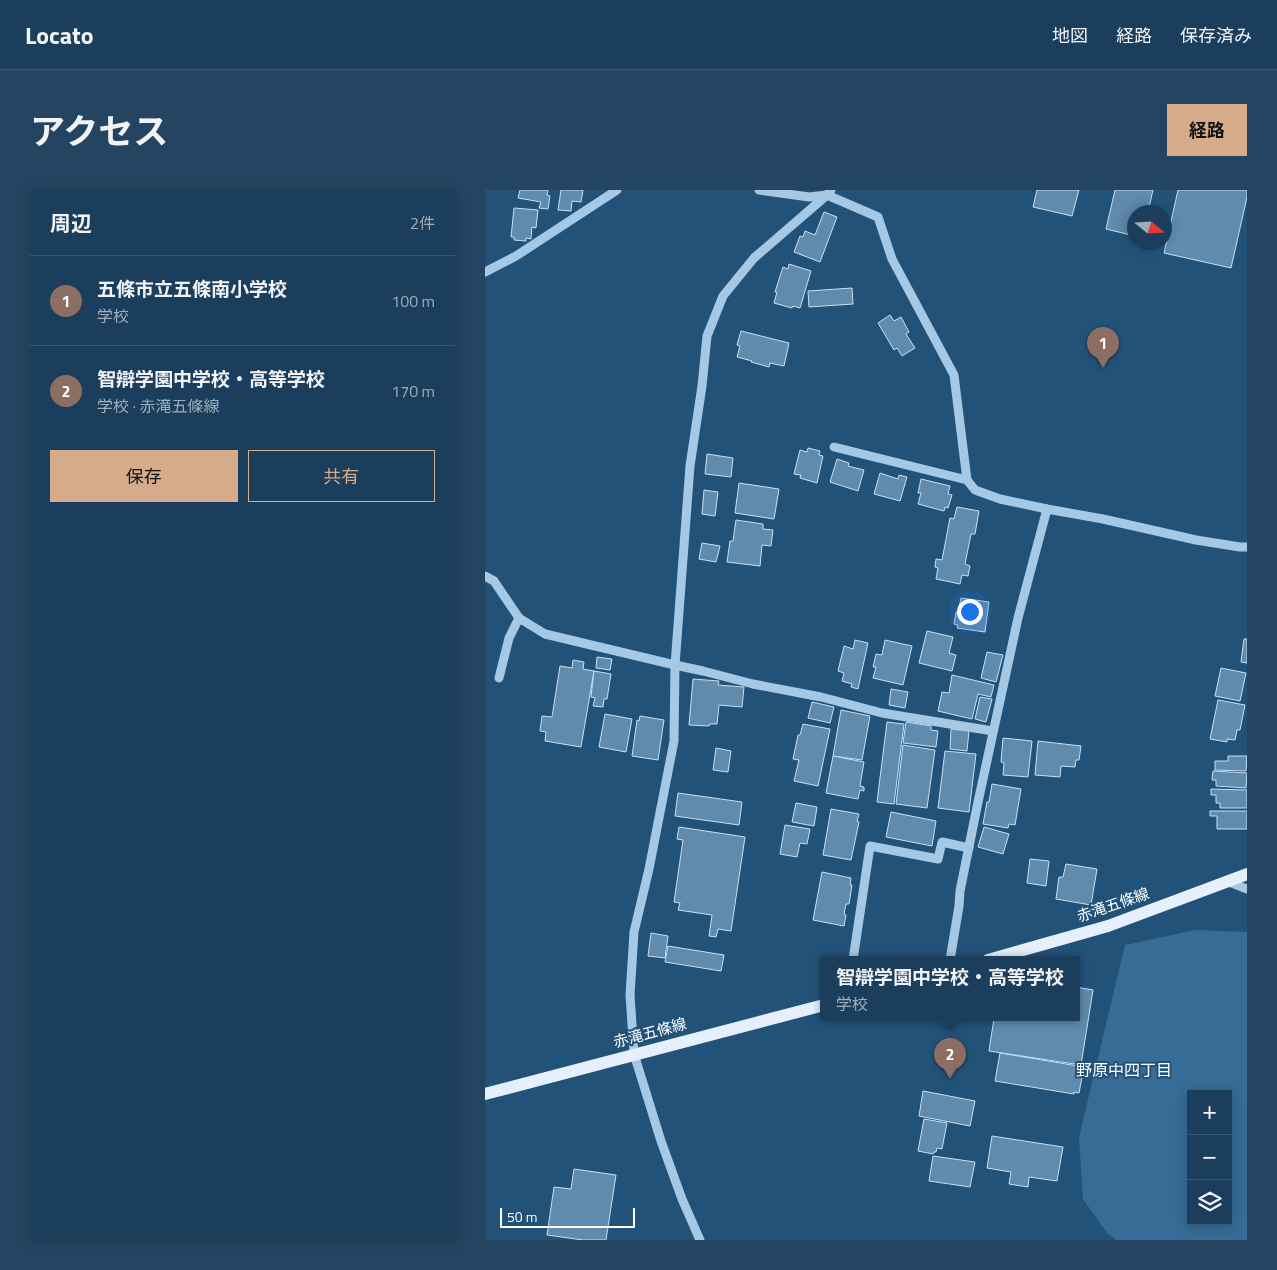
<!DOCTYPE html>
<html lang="ja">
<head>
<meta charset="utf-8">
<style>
	body { margin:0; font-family:"Titillium Web","Noto Sans JP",sans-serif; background:#234561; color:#f1f3f6 }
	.controls { position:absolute; right:15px; bottom:15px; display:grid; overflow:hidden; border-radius:0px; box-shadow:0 2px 12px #0003 }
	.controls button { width:45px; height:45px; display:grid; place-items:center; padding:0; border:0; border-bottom:1px solid #385771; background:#1a3e5b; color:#f1f3f6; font:25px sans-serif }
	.compass { position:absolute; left:642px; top:15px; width:45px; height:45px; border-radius:50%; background:#1a3e5b; box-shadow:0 2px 12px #0003; rotate:108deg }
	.scale { position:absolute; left:15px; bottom:12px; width:135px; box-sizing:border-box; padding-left:5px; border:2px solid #fff; border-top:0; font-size:14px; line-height:18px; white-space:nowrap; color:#fff; -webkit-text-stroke:4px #235279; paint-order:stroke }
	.you { position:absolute; left:484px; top:421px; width:18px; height:18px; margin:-12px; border:4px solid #fff; border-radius:50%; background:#1a73e8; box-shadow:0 0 0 8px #1a73e833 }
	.badge { display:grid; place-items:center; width:32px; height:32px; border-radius:50%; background:#d6ab8b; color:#fff; font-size:16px; font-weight:700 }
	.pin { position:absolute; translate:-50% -41px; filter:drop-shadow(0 1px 2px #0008) }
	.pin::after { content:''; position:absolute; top:26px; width:18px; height:15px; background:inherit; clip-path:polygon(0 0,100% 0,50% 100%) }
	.popup { position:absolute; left:335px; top:766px; width:260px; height:65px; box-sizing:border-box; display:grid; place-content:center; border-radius:0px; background:#1a3e5b; filter:drop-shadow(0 1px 4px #0005); font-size:16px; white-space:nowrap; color:#9faebb }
	.popup b { font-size:19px; color:#f1f3f6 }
	.popup::after { content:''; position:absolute; left:50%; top:100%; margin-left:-10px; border:10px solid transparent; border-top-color:#1a3e5b }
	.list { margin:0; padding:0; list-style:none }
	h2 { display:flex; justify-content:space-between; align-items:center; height:65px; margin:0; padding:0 20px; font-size:21px }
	h2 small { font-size:16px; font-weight:400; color:#9faebb }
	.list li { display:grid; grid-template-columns:32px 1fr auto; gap:15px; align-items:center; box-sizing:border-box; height:90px; padding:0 20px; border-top:1px solid #385771 }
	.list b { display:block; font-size:19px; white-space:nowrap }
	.list p { margin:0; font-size:16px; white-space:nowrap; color:#9faebb }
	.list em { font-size:16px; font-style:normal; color:#9faebb }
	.actions { display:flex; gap:10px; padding:15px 20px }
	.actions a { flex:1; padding:11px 0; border:1px solid #d6ab8b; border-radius:0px; text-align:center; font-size:18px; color:#d6ab8b }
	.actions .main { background:#d6ab8b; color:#111 }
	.icon { flex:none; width:28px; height:28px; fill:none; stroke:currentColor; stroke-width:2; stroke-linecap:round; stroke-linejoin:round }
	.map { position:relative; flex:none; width:762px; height:1050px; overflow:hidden; border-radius:0px }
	header { display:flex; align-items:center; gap:30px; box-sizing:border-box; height:70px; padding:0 25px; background:#1a3e5b; border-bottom:1px solid #385771 }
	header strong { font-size:24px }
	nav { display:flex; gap:28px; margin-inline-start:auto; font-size:18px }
	.intro { display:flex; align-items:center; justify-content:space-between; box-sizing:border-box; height:120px; padding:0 30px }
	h1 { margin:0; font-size:35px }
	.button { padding:12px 22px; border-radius:0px; background:#d6ab8b; color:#111; font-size:18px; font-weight:700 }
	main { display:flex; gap:30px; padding:0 30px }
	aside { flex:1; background:#1a3e5b; border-radius:0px; box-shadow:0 2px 12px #0003 }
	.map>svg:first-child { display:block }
	.green { fill:#376c96; fill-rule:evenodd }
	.building { fill:#608bad; stroke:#c8e0f3 }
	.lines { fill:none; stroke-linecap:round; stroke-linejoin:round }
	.minor { stroke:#a5c8e4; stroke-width:9 }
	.major { stroke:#e5f0fc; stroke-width:12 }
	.labels { text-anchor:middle; stroke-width:4; stroke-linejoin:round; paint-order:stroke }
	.street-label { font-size:15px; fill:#fff; stroke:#235279 }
	.neighbourhood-label { font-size:16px; fill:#fff; stroke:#235279 }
</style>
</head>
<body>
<header>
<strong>Locato</strong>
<nav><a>地図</a><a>経路</a><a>保存済み</a></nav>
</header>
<div class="intro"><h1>アクセス</h1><a class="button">経路</a></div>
<main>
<aside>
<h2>周辺<small>2件</small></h2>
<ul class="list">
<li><span class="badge" style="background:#8d6e63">1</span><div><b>五條市立五條南小学校</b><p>学校</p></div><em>100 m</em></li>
<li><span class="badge" style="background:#8d6e63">2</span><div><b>智辯学園中学校・高等学校</b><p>学校 · 赤滝五條線</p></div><em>170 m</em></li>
</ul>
<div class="actions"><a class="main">保存</a><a>共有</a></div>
</aside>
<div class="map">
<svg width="762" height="1050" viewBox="0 0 762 1050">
	<rect width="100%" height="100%" fill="#235279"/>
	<path class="green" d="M710,740L762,742V1050H631L622,1043L598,1009L594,947L640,755ZM706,904H743V1031H706Z"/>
	<g class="building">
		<path d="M35,0H63L62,5L65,6L63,19L54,18L56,12L33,8Z"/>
		<path d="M76,0H98L96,12L87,11L86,21L73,20Z"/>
		<path d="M552,0H594L587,26L548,17Z"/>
		<path d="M630,0H668L663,22H650V46L621,39Z"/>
		<path d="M693,0H762V7L746,78L679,63Z"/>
		<path d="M29,18L53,20L51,38L47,37L46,49L41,48V51L29,50V47H26Z"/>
		<path d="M339,22L352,27L335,72L309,62L315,46L318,47L320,41L330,45Z"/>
		<path d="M304,74L326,81L315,118L308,116L307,118L289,113L292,102H290L298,77L303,79Z"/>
		<path d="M367,98L368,114L324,117L323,101Z"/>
		<path d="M405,125L409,131L416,127L424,142L421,144L430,158L417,166L412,158L409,160L393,133Z"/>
		<path d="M256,141L304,153L299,176L285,173L284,177L266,172L267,171L252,167L255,156L252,155Z"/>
		<path d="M323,258L335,261L334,265L338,266L332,293L315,288L316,285L309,284L315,260L322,262Z"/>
		<path d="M222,264L248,268L246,287L220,284Z"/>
		<path d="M352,269L364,273L363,276L379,280L373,301L345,292Z"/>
		<path d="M395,283L413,289L414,285L422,287L415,311L389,304Z"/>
		<path d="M436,289L465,296L463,304L467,305L463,318L460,317L459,321L433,314L436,303H433Z"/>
		<path d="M254,293L294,299L289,329L250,323Z"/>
		<path d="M219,300L233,302L230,326L217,324Z"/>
		<path d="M472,317L494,321L490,344H486L480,374L485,376L483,386L477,385L475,394L451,389L453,378L450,377L451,369L457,370L465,328L469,329Z"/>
		<path d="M251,330L278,334V339L288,340L286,356L277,355L275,376L242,372L245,351H248Z"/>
		<path d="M217,353L235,356L231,372L214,369Z"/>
		<path d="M476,408L504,412L500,442L472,438L473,435L469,434L471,422H473Z"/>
		<path d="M442,441L468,447L464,463L471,465L467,481L434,473Z"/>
		<path d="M759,449H762V473L756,472Z"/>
		<path d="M370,450L383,453L373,499L366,497L367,494L357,491L359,483L353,481L359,456L368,459Z"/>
		<path d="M400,450L427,456L418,495L388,488L391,477H388L391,464L397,465Z"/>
		<path d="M502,462L518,465L511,492L496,488Z"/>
		<path d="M112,467L127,469L125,480L111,478Z"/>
		<path d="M88,470L99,472L98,479L109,481L96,557L60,551L61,542L55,541L57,526L67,527L75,476L87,478Z"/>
		<path d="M736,478L761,483L755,511L730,506Z"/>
		<path d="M109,481L126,484L122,509H119L118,517L108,516L110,508L106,507Z"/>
		<path d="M467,485L509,495L506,507L493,504L487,529L453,521L457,502L464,503Z"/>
		<path d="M208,489L234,491L233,495L259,497L257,517L234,515L232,534H225L224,536L204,535Z"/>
		<path d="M406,499L423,502L420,518L404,515Z"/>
		<path d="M495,507L507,509L501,532L490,529Z"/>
		<path d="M733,510L760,515L755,540H752L750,550L742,549V552L725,549Z"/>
		<path d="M327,512L349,517L345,533L323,528Z"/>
		<path d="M356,520L385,526L377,570L348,566Z"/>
		<path d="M120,524L147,529L141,562L114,557Z"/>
		<path d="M155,526L179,530L173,570L147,566L152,530L154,531Z"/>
		<path d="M402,532L419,534L409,614L392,612Z"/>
		<path d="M421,532L446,536V540L453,541L451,557L418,553Z"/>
		<path d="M318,534L345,539L333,596L309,591L314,570L308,569L313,545H315Z"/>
		<path d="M466,539L484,541L482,561L465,559Z"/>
		<path d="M518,548L547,551L543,587L518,585L519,573L516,572Z"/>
		<path d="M553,551L596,556L594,570H591L590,577L576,576L575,587L550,585Z"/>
		<path d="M418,555L450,560L442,618L411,614Z"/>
		<path d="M231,558L246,561L243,582L228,580Z"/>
		<path d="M460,561L491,564L484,622L453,618Z"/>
		<path d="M348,566L379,572L375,596L379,597V601L375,600L373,609L341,603Z"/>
		<path d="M743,566H762L761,581L730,580V571H743Z"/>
		<path d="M728,581L762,583L761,598L731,596V590H727Z"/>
		<path d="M507,594L536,599L530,635L524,634L523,638L498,634L502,612H504Z"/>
		<path d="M726,599L762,600V618H735V613H731V605H726Z"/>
		<path d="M193,603L257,612L254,635L190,626Z"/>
		<path d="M311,613L332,617L329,636L307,632Z"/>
		<path d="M346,619L374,624L372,631L374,632L366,670L338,665Z"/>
		<path d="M725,621H762V639H732V626H725Z"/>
		<path d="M406,622L451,631L447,656L401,647Z"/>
		<path d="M300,635L325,639L322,654L315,653L312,667L295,664Z"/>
		<path d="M194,637L260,647L246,741L233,739L231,747L224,746L227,725L193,720L195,713L189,712L198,650L192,649Z"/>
		<path d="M499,637L524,644L518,664L493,657Z"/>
		<path d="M545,669L564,671L561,696L542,693Z"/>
		<path d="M581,674L612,679L606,715L571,709L574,687H578Z"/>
		<path d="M337,682L366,688L365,695H367L364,714H361L359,724L361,725L359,736L328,730Z"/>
		<path d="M166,743L183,746L180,768L163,766Z"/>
		<path d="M183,756L239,765L236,781L180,772Z"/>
		<path d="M591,797L608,800L596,875L504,861L509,828H591Z"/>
		<path d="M515,863L593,876L592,881L598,882L594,903L589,902V904L510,891Z"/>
		<path d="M438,901L490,911L485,936L434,926Z"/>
		<path d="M439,929L462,933L457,959L452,958L451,962H449L448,964L433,961Z"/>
		<path d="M507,946L578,957L572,991L544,987L543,997L524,994L526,982L502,978Z"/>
		<path d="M448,966L490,972L485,997L444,991Z"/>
		<path d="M89,979L131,985L121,1050H98L62,1045L69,997L86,999Z"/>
	</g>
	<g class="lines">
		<g class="minor">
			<path d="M274,0L324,7L342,5L393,27L407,69L469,185L482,290L490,300L515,309L562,319L618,329L711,350L755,357H762"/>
			<path d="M0,82L31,66L132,0"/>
			<path d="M349,257L482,290"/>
			<path d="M0,386L9,391L34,428L60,444L190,475L218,481L268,494L336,507L397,523L508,541"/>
			<path d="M14,488L24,448L34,428"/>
			<path d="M742,691L762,699"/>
			<path d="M368,770L385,656L453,669L457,652L484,658"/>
			<path d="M465,770L474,716L475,701L493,612L533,428L562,319"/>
			<path d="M215,1050L197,1009L176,951L149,864L145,805L149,742L164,679L189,551L190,475L205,276L217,196L222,146L238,106L269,68L342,5L346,0"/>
		</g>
		<g class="major">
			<path d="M503,770L623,736L762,684"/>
			<path d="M0,904L339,815"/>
		</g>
	</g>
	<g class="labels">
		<g class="street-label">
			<text transform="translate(628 715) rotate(-19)" y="5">赤滝五條線</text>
			<text transform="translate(165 843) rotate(-15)" y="5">赤滝五條線</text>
		</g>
		<g class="neighbourhood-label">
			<text x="639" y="886">野原中四丁目</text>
		</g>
	</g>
</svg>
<div class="controls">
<button>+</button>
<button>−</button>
<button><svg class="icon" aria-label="layers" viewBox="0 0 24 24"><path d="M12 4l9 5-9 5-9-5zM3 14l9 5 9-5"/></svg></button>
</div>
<svg class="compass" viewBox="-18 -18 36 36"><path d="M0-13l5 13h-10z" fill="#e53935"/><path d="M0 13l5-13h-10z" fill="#9faebb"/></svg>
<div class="scale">50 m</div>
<div class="you"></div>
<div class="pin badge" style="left:618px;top:178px;background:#8d6e63">1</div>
<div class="pin badge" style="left:465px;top:889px;background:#8d6e63">2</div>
<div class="popup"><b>智辯学園中学校・高等学校</b>学校</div>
</div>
</main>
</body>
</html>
